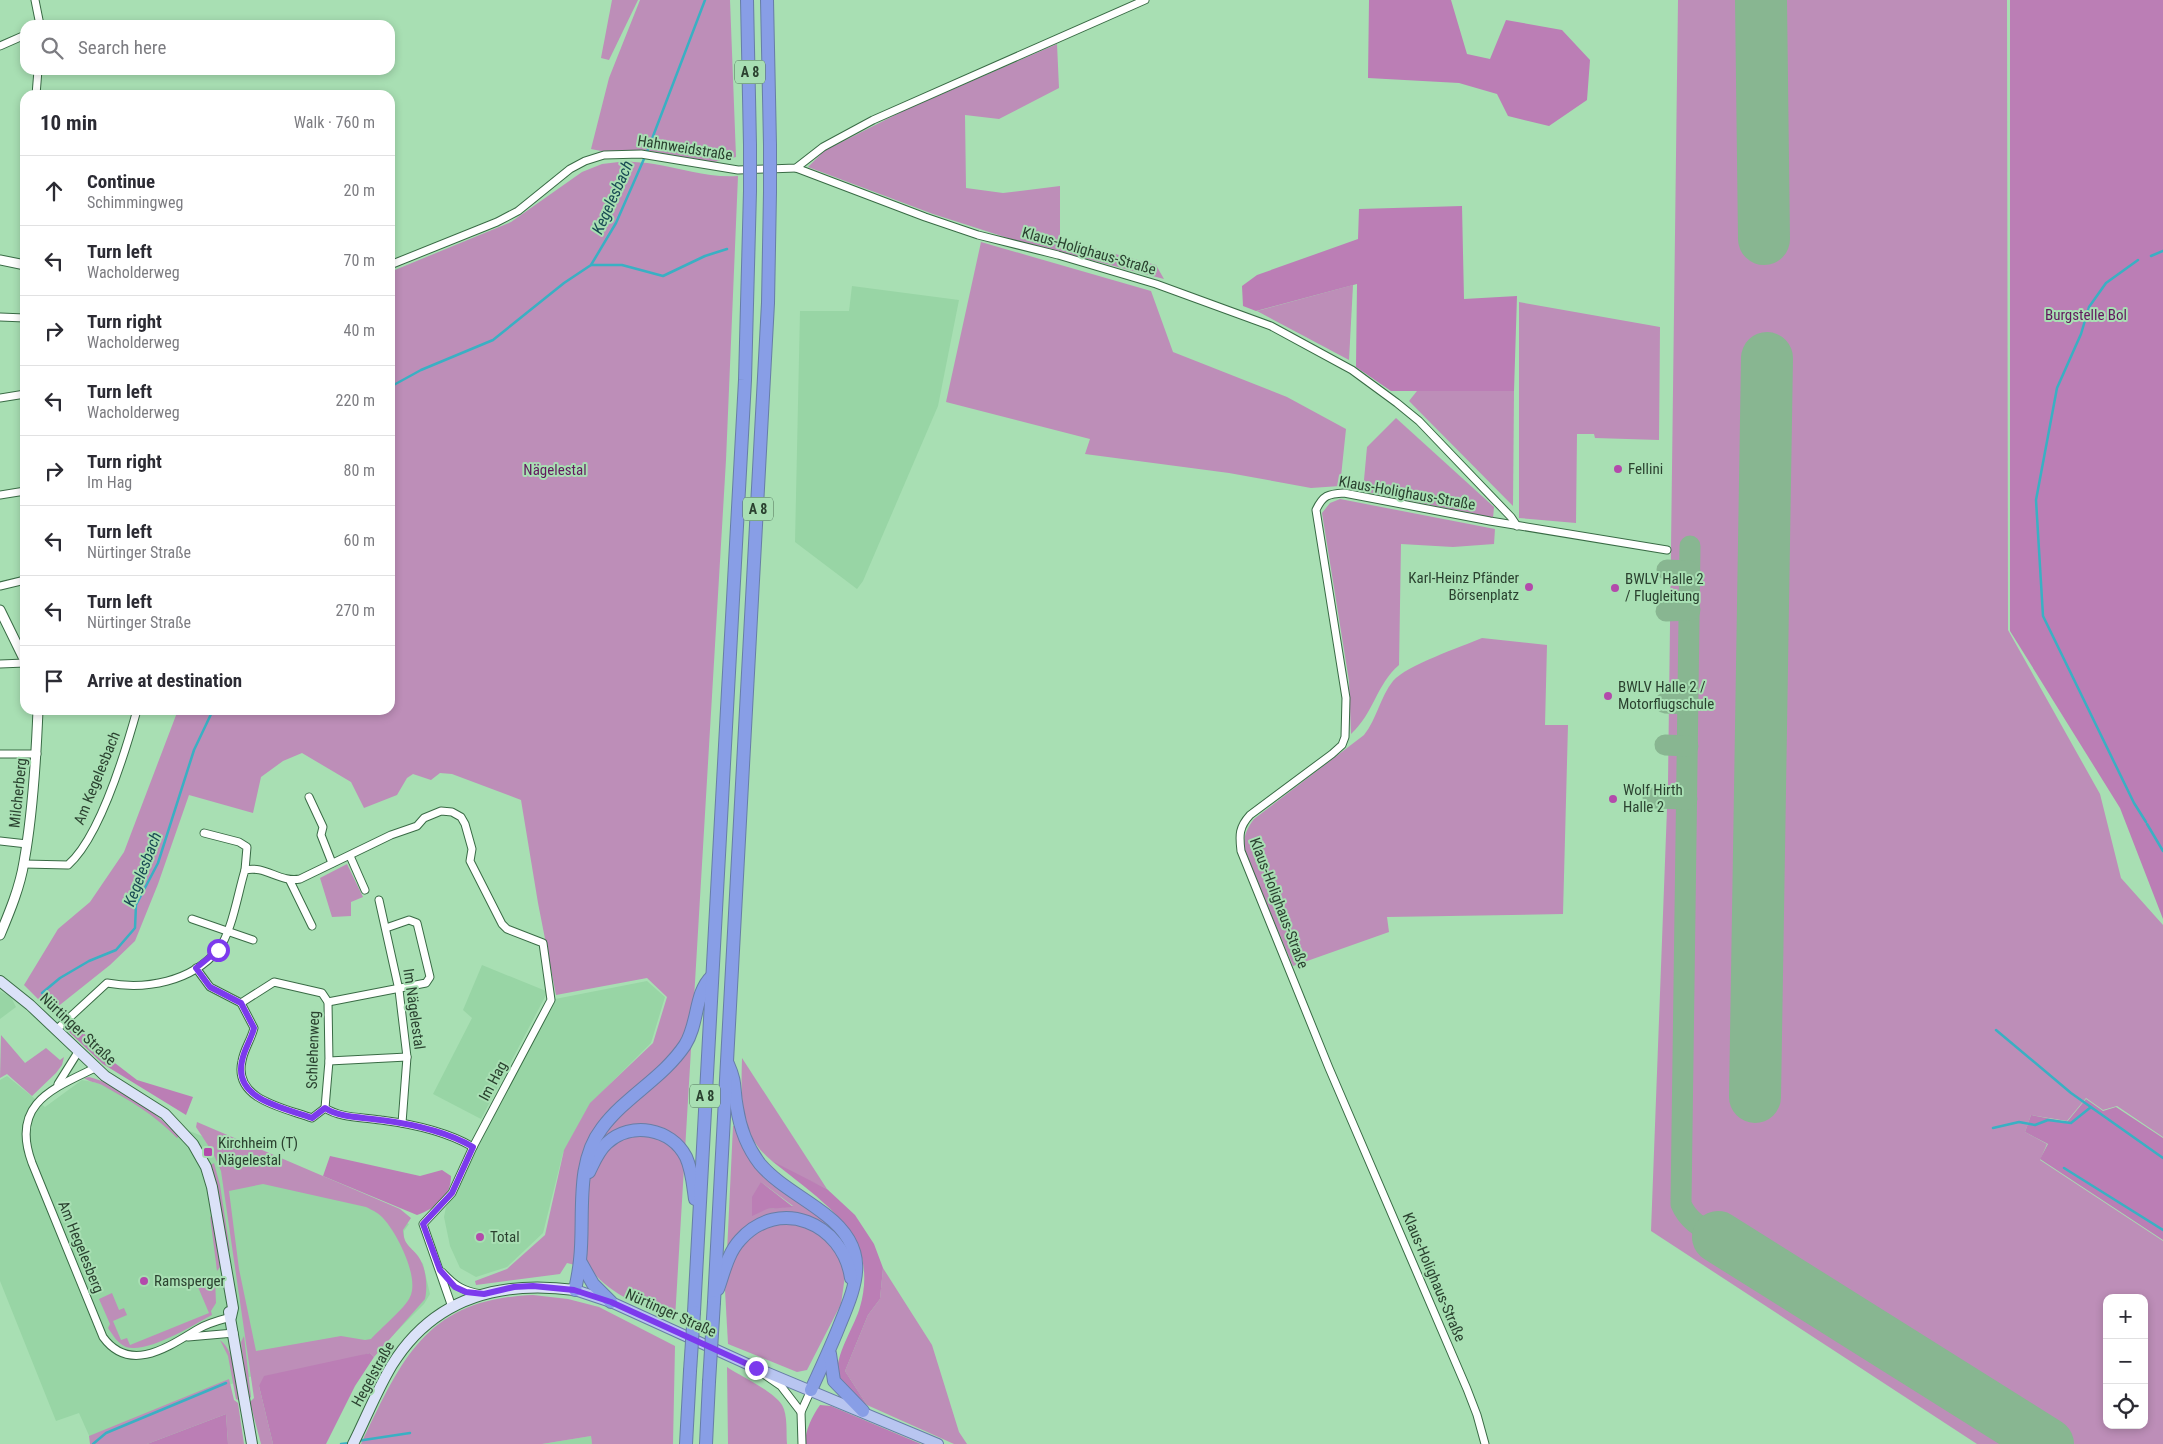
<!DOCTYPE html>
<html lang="en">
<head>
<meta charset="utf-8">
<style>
	body { margin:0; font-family:"Roboto Condensed",sans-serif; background:#f2f2f3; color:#2b2b33 }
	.controls { position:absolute; right:15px; bottom:15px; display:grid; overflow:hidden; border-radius:10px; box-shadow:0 2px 8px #0003 }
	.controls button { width:45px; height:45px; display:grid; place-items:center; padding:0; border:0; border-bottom:1px solid #e1e1e2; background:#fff; color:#2b2b33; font:25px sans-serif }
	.stop { position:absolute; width:15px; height:15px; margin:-11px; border:4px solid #7c3aed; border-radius:50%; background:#fff }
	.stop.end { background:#7c3aed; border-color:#fff; box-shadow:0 1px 5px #0008 }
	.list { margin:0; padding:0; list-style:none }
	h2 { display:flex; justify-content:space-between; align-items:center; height:65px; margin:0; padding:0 20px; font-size:21px }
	h2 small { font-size:16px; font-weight:400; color:#7c7c81 }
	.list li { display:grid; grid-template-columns:32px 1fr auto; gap:15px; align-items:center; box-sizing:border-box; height:70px; padding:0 20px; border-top:1px solid #e1e1e2 }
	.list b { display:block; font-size:19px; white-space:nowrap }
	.list p { margin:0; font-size:16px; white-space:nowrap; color:#7c7c81 }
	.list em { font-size:16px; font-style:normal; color:#7c7c81 }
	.icon { flex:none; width:28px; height:28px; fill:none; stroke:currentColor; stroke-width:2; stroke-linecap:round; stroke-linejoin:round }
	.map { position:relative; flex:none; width:2163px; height:1444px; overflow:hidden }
	.search { position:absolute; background:#fff; box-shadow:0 2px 8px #0003; left:20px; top:20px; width:375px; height:55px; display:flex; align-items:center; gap:12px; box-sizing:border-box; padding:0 18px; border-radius:15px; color:#7c7c81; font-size:19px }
	.panel { position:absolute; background:#fff; box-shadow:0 2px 8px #0003; left:20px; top:90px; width:375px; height:625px; border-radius:15px }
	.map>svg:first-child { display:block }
	.built { fill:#98d5a5 }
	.green { fill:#bd8eb8; fill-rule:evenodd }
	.forest { fill:#bb7eb5 }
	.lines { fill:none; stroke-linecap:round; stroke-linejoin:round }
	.stream { stroke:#3ab0c3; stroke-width:2.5 }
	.taxiway { stroke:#88b691; stroke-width:21 }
	.runway { stroke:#88b691; stroke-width:52 }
	.minor-casing { stroke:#396b45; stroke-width:9 }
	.tertiary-casing { stroke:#396b45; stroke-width:11 }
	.secondary-casing { stroke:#396b45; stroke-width:12 }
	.primary-casing { stroke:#677ea6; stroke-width:12 }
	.motorway-casing { stroke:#677ea6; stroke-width:14 }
	.minor { stroke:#fff; stroke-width:7 }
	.tertiary { stroke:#fff; stroke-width:9 }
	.secondary { stroke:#dbe2f8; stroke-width:10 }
	.primary { stroke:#b8c5f0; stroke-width:10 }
	.motorway { stroke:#889ee6; stroke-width:12 }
	.motorway-bridge-casing { stroke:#677ea6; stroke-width:14; stroke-linecap:butt }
	.motorway-bridge { stroke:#889ee6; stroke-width:12 }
	.route { stroke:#7c3aed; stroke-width:6 }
	.poi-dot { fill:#b34aab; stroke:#a8dfb3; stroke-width:2 }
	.labels { text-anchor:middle; stroke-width:4; stroke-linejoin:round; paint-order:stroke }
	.shield { fill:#a8dfb3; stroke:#507157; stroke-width:1 }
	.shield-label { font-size:14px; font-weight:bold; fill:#2b4230 }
	.street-label { font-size:15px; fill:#2b4230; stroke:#a8dfb3 }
	.park-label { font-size:15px; fill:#62185e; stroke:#a8dfb3 }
	.poi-label { font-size:15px; fill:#2b4230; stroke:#a8dfb3; text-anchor:start }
	.water-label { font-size:16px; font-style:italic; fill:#184a53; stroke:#a8dfb3 }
</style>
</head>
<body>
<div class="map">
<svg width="2163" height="1444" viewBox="0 0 2163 1444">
	<rect width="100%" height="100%" fill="#a8dfb3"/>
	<g class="built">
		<path d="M852,286L959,300L938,406L863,581L857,589L795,542L800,311H849Z"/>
		<path d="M482,965L546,991V995L481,1119L433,1094L472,1018L463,1010Z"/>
		<path d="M647,981L665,997L651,1043L591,1103L563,1153L543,1233L507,1267L476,1277L460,1268L450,1246L444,1217L446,1207L456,1193L476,1147L555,999Z"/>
		<path d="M0,991L11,997L16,1007L0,1019Z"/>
		<path d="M7,1076L45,1107L82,1080L98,1083L130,1098L163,1120L376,1208L409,1224L404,1231V1240L423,1264L430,1294L424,1304L382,1346L249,1377L91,1440L79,1413L56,1421L0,1281V1080Z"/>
		<path d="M591,1436L592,1444H542Z"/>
	</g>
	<g class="green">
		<path d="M612,0H638L609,60L601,58Z"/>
		<path d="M640,0H730L736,157L714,162L644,150L601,151L591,149L609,78Z"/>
		<path d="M1678,0H2007L2008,630L2100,794L2121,878L2163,925V1137L2117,1106L2103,1110L2086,1098L2067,1121L2031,1115L2025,1132L2047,1144L2040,1160L2163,1241V1444H1977L1651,1231L1668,782ZM2107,1298H2144V1425H2107Z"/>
		<path d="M1057,44L1059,88L999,119L965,115L966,188L1003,193L1060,186V239L1156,265L1164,279L1014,240L933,214L808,167L824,151L903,111Z"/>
		<path d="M627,161C636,163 645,162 654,164C683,169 709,178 738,176L726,460L675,1319C645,1307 610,1296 591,1269L567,1263L560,1274L476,1285L475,1281L507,1269L545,1235L564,1150L590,1103L653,1043L667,997L647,978L556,995L538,903L521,800L452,774L440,773L431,780L413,774L407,778L397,795L364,808L351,782L302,753L283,761L261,777L253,813L189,795L158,884L135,941L110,965L51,1012L24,985L58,929L90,902L124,852L178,710H390V272L511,222L582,172L602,164Z"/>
		<path d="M981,242L1151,291L1173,352L1287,397L1346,429L1340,486L1311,488L1229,473L1085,454L1090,439L946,402Z"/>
		<path d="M1353,285L1349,360L1257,311Z"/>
		<path d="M1519,302L1660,327L1659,440L1595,438L1594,434H1577L1576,523L1519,518Z"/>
		<path d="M1417,391H1514L1513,506L1409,401Z"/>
		<path d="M1396,418L1494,507L1493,518L1363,491L1367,447Z"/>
		<path d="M1340,499L1495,529L1494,544L1453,547L1401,544L1399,665C1376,685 1374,713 1351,734L1349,681L1322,513L1330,503Z"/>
		<path d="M1482,638L1547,645L1545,725H1568L1563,914L1387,917L1389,932L1293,966L1245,853C1243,838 1245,831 1254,819L1364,735C1377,719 1380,697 1393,681C1407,665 1461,647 1482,638Z"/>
		<path d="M347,864L363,897L351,902V916L332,917L320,878Z"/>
		<path d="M1,1035L25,1063L46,1048L60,1060L64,1057L62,1065L56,1073L32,1096L7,1074L0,1078Z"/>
		<path d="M742,1058L827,1189C810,1180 787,1173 772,1161C739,1135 741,1096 742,1058Z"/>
		<path d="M89,1077C117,1083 160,1116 179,1136L177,1138C155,1115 129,1100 102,1085C96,1082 89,1082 84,1078Z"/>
		<path d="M197,1122L400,1209L411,1218L403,1230C404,1245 409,1245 418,1256C426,1267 428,1286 425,1299L374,1357L370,1353L259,1386L273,1444H261L250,1402L254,1398L221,1171L213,1153L196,1127ZM263,1184L366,1207C372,1210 377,1212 382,1217C396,1231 420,1277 410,1297C406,1307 380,1329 371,1339L365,1340L341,1336L256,1351L239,1269L229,1191Z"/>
		<path d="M733,1126H735L745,1149L834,1229L849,1253L840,1244L784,1216L727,1252ZM761,1182L793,1206L767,1209Z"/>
		<path d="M214,1163L220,1185L230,1251L225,1245L218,1191L211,1165Z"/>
		<path d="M210,1216L213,1219L220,1267L217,1271Z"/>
		<path d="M789,1222L816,1231L840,1256L845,1276L841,1304L807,1370L797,1372L728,1344L725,1290L729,1270L739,1246L765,1227Z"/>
		<path d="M883,1268L932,1345L959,1432L967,1444H954L867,1405L845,1371L868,1315L880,1299Z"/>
		<path d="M213,1279H215L216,1303L211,1311L212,1315C193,1325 147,1354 126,1347C117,1343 113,1335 108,1328L110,1324L99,1299L112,1293L119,1310L124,1308L127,1315L113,1321L121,1340L127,1338L130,1345L209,1313L198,1287L213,1285Z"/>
		<path d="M533,1295L568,1299L599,1307L675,1346L673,1444H592L591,1436L542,1444H361C402,1359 426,1299 533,1295Z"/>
		<path d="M244,1336L251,1397L248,1400L241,1342Z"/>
		<path d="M220,1340C236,1352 236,1383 240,1401L236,1399L228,1356Z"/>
		<path d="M727,1367C742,1377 773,1391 782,1405C788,1415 786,1433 787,1444H728Z"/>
		<path d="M229,1379L234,1400L238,1403L244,1444H228L226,1414L147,1444H90L89,1436Z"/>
	</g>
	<g class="forest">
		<path d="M1369,0H1451L1467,54L1490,59L1506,20L1562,30L1590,60L1587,100L1549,126L1508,116L1497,94L1459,83L1368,78Z"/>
		<path d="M2010,0H2163V919L2120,808L2010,631Z"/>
		<path d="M1462,206L1464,299L1517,296L1514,391H1391L1356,367L1357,284L1256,311L1243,306L1242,286L1257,275L1358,239L1359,209Z"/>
		<path d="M72,1021L107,1057L137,1080L193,1097L186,1115L103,1064L66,1029Z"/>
		<path d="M2086,1099L2103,1111L2116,1107L2163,1138V1240L2040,1159L2048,1144L2025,1132L2031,1115L2067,1122Z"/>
		<path d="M330,1156L420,1176L442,1170L451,1176C451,1197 436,1208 417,1215L323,1176Z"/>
		<path d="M772,1161L827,1189L855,1215L874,1244L883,1268L880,1299L868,1315L845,1371L867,1405C857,1398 844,1391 839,1379C831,1361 855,1326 860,1307C865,1290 866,1272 861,1254C851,1217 801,1185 772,1161Z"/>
		<path d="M761,1182L793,1207L767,1209L752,1216V1197Z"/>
		<path d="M370,1353L374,1357L355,1386L326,1444H273L259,1386L264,1376Z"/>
		<path d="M820,1405L831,1406L921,1444H805C805,1431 812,1416 820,1405Z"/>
		<path d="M226,1414L228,1444H147Z"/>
	</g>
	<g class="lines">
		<g class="stream">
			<path d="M2151,256L2163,251"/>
			<path d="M2138,260L2106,283L2089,307L2081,334L2057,388L2036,500L2043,616L2134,803L2146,822"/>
			<path d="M591,265H622L663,276L705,256L727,249"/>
			<path d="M390,387L421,370L493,340L564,283L591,265L616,223L647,152L705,0"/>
			<path d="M2147,824L2163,851"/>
			<path d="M42,993L60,978L89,961L116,950L135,928L136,905L158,863L194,750L213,710"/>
			<path d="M1996,1030L2071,1093L2163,1158"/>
			<path d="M1993,1128L2019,1122L2035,1125L2048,1120L2071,1123L2091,1107"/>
			<path d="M2064,1168L2163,1230"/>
			<path d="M357,1441L410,1433"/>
			<path d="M93,1444L106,1433L226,1383"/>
			<path d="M341,1444L350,1443"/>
		</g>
		<g class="taxiway">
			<path d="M1690,546L1681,1204C1688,1221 1702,1228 1718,1237"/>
			<path d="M1667,570L1690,571"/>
			<path d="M1666,611L1690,610"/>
			<path d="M1665,703L1688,704"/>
			<path d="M1665,745L1688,746"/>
			<path d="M1653,798L1687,799"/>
		</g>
		<g class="runway">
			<path d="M1761,0L1764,239"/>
			<path d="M1755,1097L1767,358"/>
			<path d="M1718,1237L2048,1444"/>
		</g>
		<g class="minor-casing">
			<g id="minor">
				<path d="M35,0L40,25"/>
				<path d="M0,46L25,35"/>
				<path d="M36,95L38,70"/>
				<path d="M796,168L925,217L978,235L1058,255L1156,284L1271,326L1352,370L1397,403L1419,421L1511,517L1517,526"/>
				<path d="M390,265L497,222L518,211L570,169L585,161L604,155L641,154L738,170L796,168L823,147L873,120L1145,0"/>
				<path d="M0,317L25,318"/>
				<path d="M0,398L25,394"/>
				<path d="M0,495L25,491"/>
				<path d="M0,586L25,580"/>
				<path d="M0,664L25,663"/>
				<path d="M0,754H37"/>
				<path d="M309,797L323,827L321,835L332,863"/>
				<path d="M204,833L239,842L247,847L245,870"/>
				<path d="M0,841L27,844"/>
				<path d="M350,856L365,890"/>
				<path d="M24,864L68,865C100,837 125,753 137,710"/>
				<path d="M290,881L312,926"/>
				<path d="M379,900L399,990L407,1057L402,1123"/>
				<path d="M192,919L253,940"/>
				<path d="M196,968L210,987L241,1003L254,1028C251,1040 244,1049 242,1061C233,1100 285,1108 312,1118L325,1108C340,1118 362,1117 381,1120C412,1124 446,1131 473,1147"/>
				<path d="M328,1002L426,983L430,977L417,923L409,920L386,928"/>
				<path d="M241,1003L274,982L322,993L328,1002L329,1061L325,1108"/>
				<path d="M56,1030L107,983C146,990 191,982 218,950C232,933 238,892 245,870C265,865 280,883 300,879L391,835L417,826L424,818L441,811L452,812L461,817L465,824L472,849L470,861L502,924L507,929L543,943L551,1000L473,1147L452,1193L423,1224L452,1307"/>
				<path d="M329,1061L407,1057"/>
				<path d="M95,1068C52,1089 10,1104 32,1163L103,1337C130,1374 168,1347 198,1329C208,1323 220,1320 231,1317"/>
				<path d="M58,1084L78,1052"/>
				<path d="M442,1272C455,1286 463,1291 481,1294"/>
				<path d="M188,1337L234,1333"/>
				<path d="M765,1375L781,1386L801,1412"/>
				<path d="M802,1444L801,1412L811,1390"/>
				<path d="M1485,1444L1477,1415L1467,1389L1329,1068L1241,851C1239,835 1239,827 1250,815L1332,754L1342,745L1345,737L1346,698L1316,510C1323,495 1328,494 1344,493L1490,521L1667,550"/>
			</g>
		</g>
		<g class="tertiary-casing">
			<g id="tertiary">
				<path d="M0,260L25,265"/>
				<path d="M0,610L25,661"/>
				<path d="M0,935C10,911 20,887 24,862C33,812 36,760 38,710"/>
			</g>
		</g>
		<g class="secondary-casing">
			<g id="secondary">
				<path d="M0,981L30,1005L105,1076L165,1114L193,1144L206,1167L212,1187L233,1308L231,1317"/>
				<path d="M229,1312L252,1444"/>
				<path d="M353,1444C366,1418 377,1390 392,1365C434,1297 500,1280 575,1290"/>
			</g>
		</g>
		<g class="primary-casing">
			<path id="primary" d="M575,1290L611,1302L756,1368L938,1444"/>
		</g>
		<g class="motorway-casing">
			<g id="motorway">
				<path d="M747,0L750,145"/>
				<path d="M767,0L770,145"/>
				<path d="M728,1064C737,1084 733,1088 737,1108C740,1128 747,1147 760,1164C778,1185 805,1198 826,1215C870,1249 858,1281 840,1324C831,1347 821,1368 811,1390"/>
				<path d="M589,1172C594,1162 598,1151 607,1143C631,1121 671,1128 686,1157C692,1170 693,1185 695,1199"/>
				<path d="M580,1261L593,1284L611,1302"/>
				<path d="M718,1289C724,1272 728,1253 740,1240C779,1196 843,1223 851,1278"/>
				<path d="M575,1290C577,1280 579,1271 580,1260C585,1218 574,1164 602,1128C626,1096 663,1078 685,1045C699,1023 694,993 712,976"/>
				<path d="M714,1302L768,303L770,192"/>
				<path d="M694,1312L745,380L750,191"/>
				<path d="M830,1354L834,1381L863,1411"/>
				<path d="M686,1444L690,1371"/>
				<path d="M706,1444L709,1382"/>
			</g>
		</g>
		<use href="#minor" class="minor"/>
		<use href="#tertiary" class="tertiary"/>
		<use href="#secondary" class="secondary"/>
		<use href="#primary" class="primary"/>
		<use href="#motorway" class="motorway"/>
		<g class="motorway-bridge-casing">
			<g id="motorway-bridge">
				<path d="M750,145V191"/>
				<path d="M770,192V145"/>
				<path d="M690,1371L694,1312"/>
				<path d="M709,1382L714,1302"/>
			</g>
		</g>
		<use href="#motorway-bridge" class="motorway-bridge"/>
	</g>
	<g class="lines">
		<path class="route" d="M218,950L196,968L210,987L241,1003L254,1028C251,1040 244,1049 242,1061C233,1100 285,1108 312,1118L325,1108C340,1118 362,1117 381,1120C412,1124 446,1131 473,1147L452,1193L423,1224L440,1270L455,1287L466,1292L484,1294L514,1287L533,1286L574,1290L611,1302L756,1368"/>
	</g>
	<g class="poi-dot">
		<circle cx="1618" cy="469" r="5"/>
		<circle cx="1529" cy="587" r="5"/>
		<circle cx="1615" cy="588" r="5"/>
		<circle cx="1608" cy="696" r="5"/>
		<circle cx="1613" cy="799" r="5"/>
		<rect x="203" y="1147" width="10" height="10" rx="2.5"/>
		<circle cx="480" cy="1237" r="5"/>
		<circle cx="144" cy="1281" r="5"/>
	</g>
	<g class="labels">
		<g class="shield">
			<rect x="735" y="60.5" width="30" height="23" rx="4"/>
			<rect x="743" y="497.5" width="30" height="23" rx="4"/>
			<rect x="690" y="1084.5" width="30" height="23" rx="4"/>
		</g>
		<g class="shield-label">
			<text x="750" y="77">A 8</text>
			<text x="758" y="514">A 8</text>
			<text x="705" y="1101">A 8</text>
		</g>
		<g class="street-label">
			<text transform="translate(685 148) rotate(9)" y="5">Hahnweidstraße</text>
			<text transform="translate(1089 251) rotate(16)" y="5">Klaus-Holighaus-Straße</text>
			<text transform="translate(1407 493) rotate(10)" y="5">Klaus-Holighaus-Straße</text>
			<text transform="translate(97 778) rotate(-68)" y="5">Am Kegelesbach</text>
			<text transform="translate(18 793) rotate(-84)" y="5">Milcherberg</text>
			<text transform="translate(1279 903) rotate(69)" y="5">Klaus-Holighaus-Straße</text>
			<text transform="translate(414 1009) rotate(82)" y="5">Im Nägelestal</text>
			<text transform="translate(78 1029) rotate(43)" y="5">Nürtinger Straße</text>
			<text transform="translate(313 1050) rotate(-88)" y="5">Schlehenweg</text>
			<text transform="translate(493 1081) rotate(-62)" y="5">Im Hag</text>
			<text transform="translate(81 1247) rotate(68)" y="5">Am Hegelesberg</text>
			<text transform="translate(1434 1277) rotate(67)" y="5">Klaus-Holighaus-Straße</text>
			<text transform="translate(671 1313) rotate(24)" y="5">Nürtinger Straße</text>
			<text transform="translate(373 1374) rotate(-61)" y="5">Hegelstraße</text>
		</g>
		<g class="park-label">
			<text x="2086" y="320">Burgstelle Bol</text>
			<text x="555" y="475">Nägelestal</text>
		</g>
		<g class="poi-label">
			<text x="1628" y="474">Fellini</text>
			<text x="1519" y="583" text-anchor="end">Karl-Heinz Pfänder<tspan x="1519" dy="17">Börsenplatz</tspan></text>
			<text x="1625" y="584">BWLV Halle 2<tspan x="1625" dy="17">/ Flugleitung</tspan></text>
			<text x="1618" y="692">BWLV Halle 2 /<tspan x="1618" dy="17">Motorflugschule</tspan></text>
			<text x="1623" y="795">Wolf Hirth<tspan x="1623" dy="17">Halle 2</tspan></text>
			<text x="218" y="1148">Kirchheim (T)<tspan x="218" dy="17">Nägelestal</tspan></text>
			<text x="490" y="1242">Total</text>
			<text x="154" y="1286">Ramsperger</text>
		</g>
		<g class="water-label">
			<text transform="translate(612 197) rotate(-66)" y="6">Kegelesbach</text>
			<text transform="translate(142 869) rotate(-69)" y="6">Kegelesbach</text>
		</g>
	</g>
</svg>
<div class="controls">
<button>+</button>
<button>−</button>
<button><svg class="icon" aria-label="locate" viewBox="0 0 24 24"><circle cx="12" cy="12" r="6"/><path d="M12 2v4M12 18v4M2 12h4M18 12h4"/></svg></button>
</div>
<div class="stop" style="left:218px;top:950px"></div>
<div class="stop end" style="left:756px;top:1368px"></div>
<div class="search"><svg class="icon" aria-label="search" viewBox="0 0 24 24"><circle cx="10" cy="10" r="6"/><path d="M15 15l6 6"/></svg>Search here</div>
<section class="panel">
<h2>10 min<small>Walk · 760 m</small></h2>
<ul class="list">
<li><svg class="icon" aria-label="ahead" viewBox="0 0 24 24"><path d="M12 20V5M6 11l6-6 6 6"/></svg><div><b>Continue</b><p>Schimmingweg</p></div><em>20 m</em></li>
<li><svg class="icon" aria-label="left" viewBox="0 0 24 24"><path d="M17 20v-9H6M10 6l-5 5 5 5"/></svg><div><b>Turn left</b><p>Wacholderweg</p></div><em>70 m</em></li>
<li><svg class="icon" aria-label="right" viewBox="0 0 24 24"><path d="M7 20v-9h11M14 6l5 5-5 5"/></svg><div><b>Turn right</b><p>Wacholderweg</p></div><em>40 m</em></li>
<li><svg class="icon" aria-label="left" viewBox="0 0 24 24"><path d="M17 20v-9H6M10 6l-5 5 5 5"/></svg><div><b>Turn left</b><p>Wacholderweg</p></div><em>220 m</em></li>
<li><svg class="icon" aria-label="right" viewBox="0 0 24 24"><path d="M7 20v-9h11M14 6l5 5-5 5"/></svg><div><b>Turn right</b><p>Im Hag</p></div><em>80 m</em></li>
<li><svg class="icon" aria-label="left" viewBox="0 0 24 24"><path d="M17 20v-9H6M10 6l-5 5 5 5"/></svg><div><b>Turn left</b><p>Nürtinger Straße</p></div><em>60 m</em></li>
<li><svg class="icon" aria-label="left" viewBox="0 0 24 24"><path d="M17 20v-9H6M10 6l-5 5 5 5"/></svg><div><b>Turn left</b><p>Nürtinger Straße</p></div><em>270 m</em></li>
<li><svg class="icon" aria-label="arrive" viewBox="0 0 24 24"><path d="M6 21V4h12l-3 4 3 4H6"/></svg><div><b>Arrive at destination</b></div></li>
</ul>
</section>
</div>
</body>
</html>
